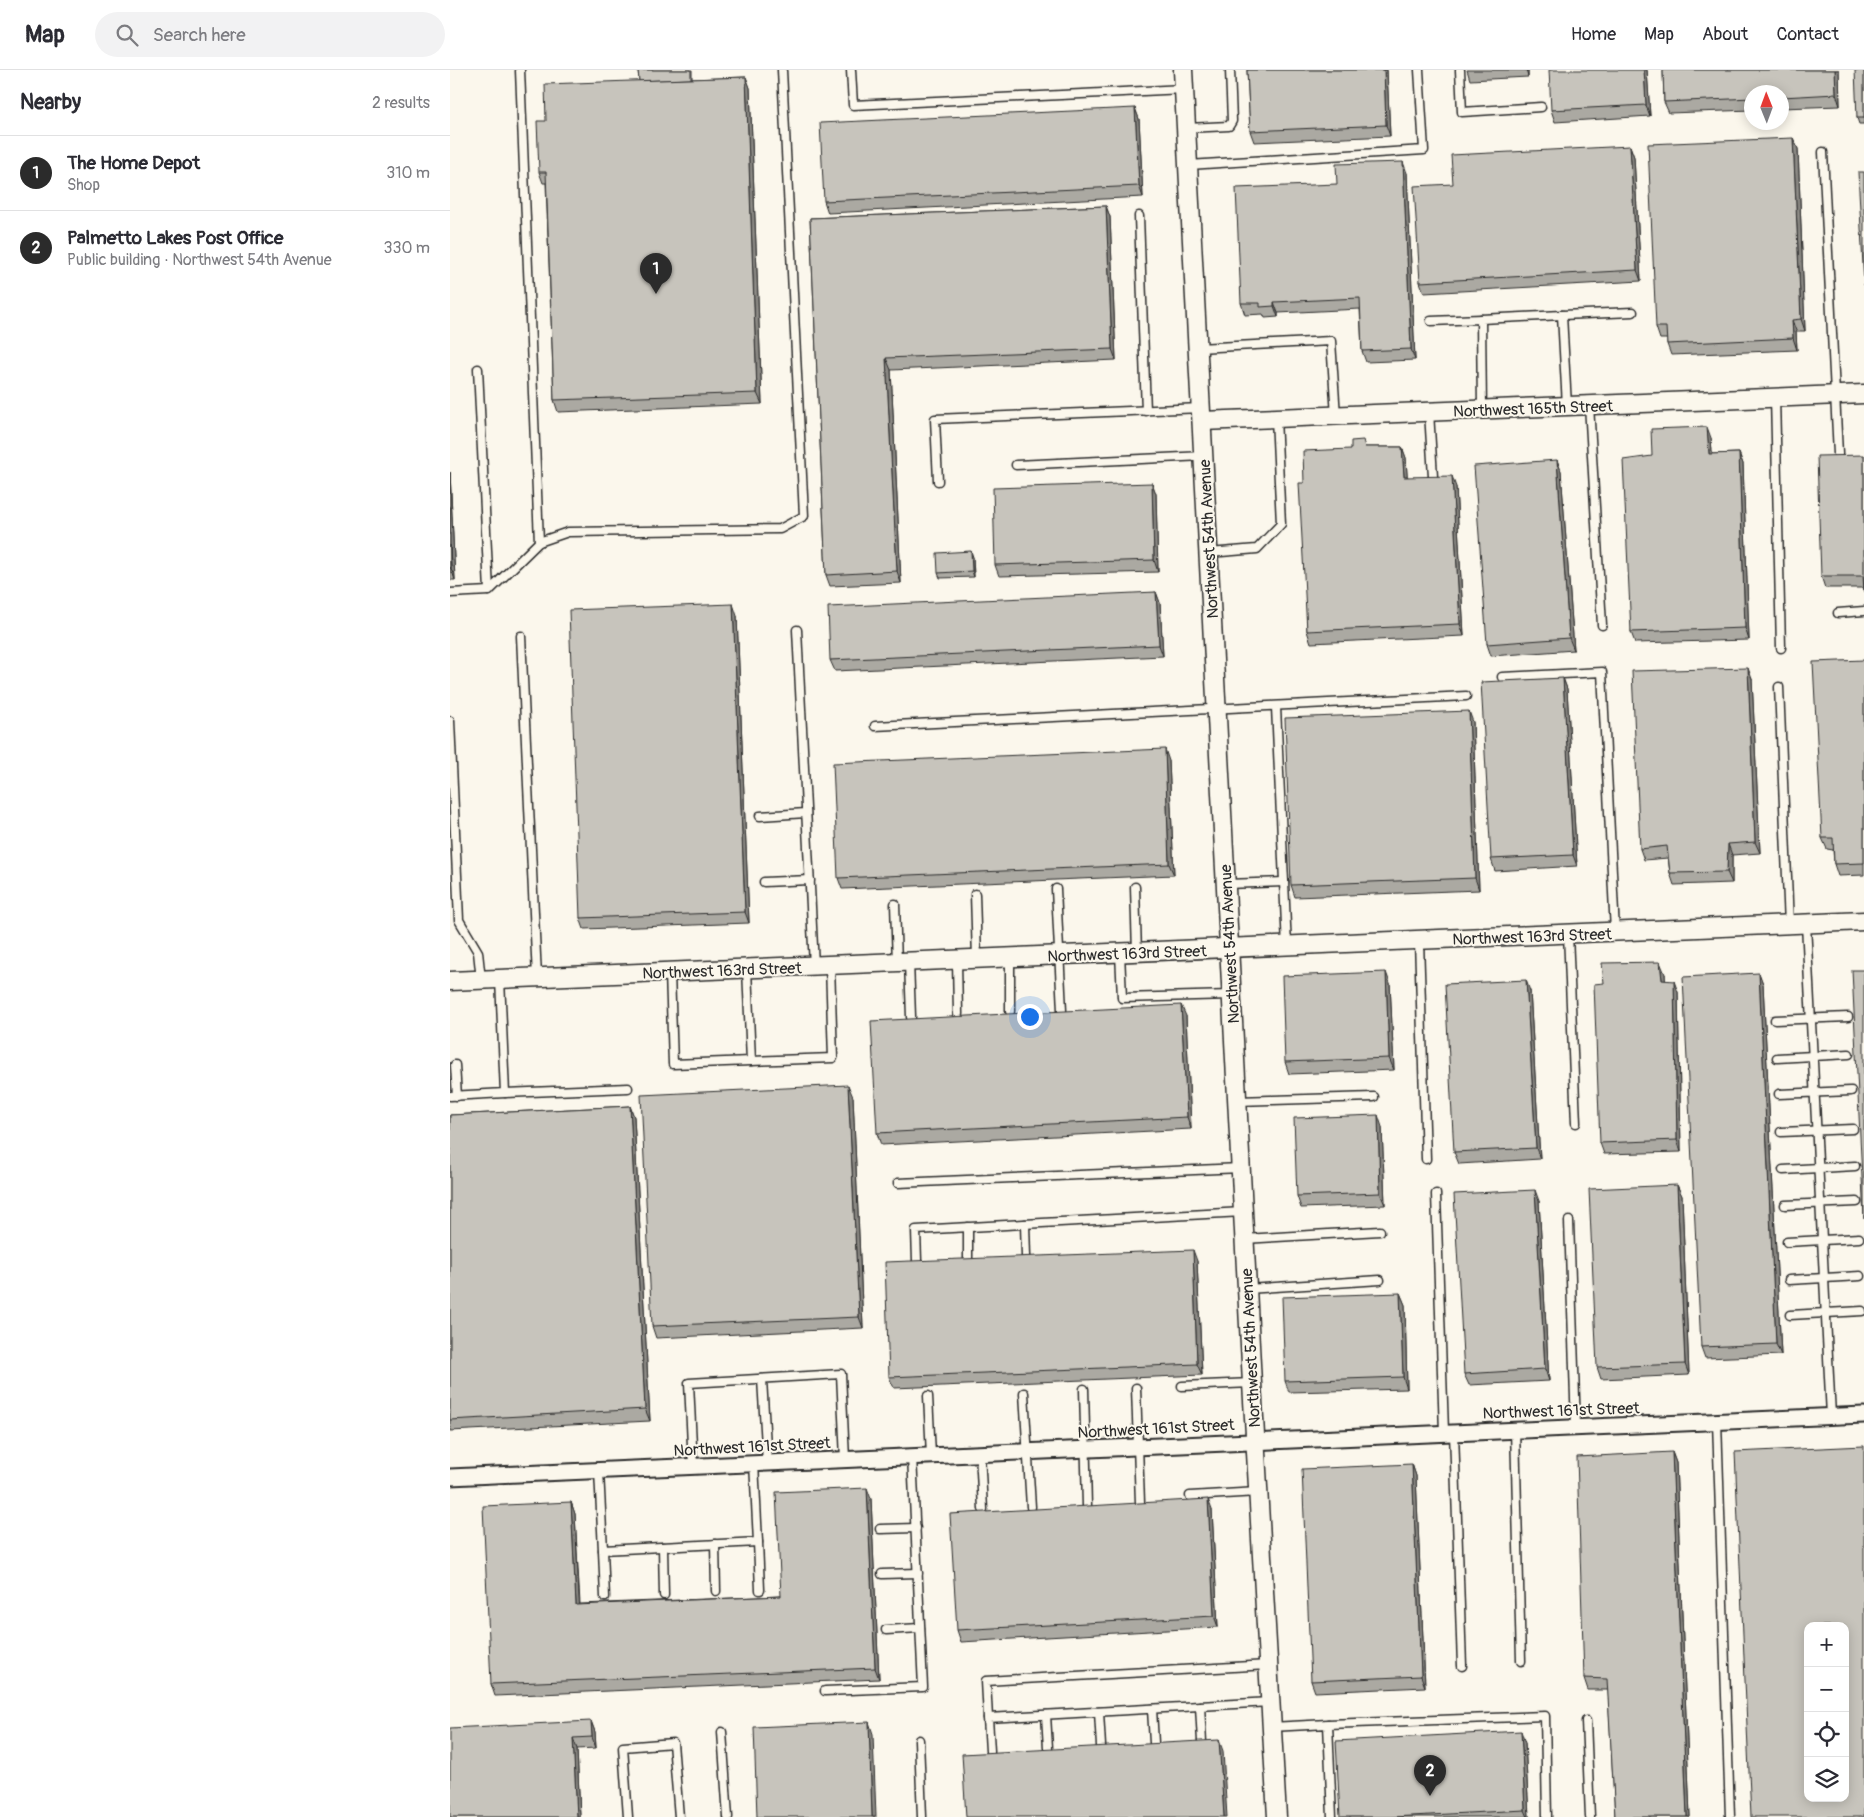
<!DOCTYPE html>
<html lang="en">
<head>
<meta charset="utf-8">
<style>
	body { margin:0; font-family:Pangolin,sans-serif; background:#f2f2f3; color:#2b2b33 }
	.controls { position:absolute; right:15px; bottom:15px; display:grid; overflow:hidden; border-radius:10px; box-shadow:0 2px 12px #0003 }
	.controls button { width:45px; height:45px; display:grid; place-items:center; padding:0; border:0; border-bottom:1px solid #e1e1e2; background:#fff; color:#2b2b33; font:25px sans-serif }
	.compass { position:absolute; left:1294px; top:15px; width:45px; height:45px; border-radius:50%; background:#fff; box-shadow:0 2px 12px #0003; rotate:359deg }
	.you { position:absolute; left:579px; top:946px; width:18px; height:18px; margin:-12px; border:4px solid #fff; border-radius:50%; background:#1a73e8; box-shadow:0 0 0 8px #1a73e833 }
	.badge { display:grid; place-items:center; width:32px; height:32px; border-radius:50%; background:#2b2b2b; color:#fff; font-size:16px; font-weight:700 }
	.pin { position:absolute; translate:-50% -41px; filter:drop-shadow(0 1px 2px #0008) }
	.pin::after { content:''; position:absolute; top:26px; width:18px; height:15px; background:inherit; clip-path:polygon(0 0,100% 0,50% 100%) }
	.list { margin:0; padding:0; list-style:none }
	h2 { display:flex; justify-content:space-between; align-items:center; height:65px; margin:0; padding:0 20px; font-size:21px }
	h2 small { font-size:16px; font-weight:400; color:#7c7c81 }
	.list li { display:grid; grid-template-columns:32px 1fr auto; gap:15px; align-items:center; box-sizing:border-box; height:75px; padding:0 20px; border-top:1px solid #e1e1e2 }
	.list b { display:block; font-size:19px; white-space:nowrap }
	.list p { margin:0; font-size:16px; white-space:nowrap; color:#7c7c81 }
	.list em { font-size:16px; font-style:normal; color:#7c7c81 }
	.icon { flex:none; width:28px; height:28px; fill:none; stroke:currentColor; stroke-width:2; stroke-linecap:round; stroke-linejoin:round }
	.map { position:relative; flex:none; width:1414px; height:1747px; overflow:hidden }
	header { display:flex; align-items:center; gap:30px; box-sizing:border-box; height:70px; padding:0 25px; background:#fff; border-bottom:1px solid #e1e1e2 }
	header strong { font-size:24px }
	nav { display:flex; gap:28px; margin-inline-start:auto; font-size:18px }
	.search { width:350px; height:45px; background:#f2f2f3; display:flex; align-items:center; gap:12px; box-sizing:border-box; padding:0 18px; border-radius:28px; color:#7c7c81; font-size:19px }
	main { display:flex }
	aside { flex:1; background:#fff }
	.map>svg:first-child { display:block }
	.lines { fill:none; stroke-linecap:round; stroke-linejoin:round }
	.service-casing { stroke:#2b2b2b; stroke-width:11 }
	.minor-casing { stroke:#2b2b2b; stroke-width:19 }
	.tertiary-casing { stroke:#2b2b2b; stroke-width:21 }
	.service { stroke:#fbf7ec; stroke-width:8 }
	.minor { stroke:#fbf7ec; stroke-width:15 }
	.tertiary { stroke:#fbf7ec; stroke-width:18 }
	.wall { fill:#aba9a2; stroke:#2b2b2b }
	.shaded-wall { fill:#8b8984; stroke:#2b2b2b }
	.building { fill:#c7c4bc; stroke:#2b2b2b; fill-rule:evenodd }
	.labels { text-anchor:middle; stroke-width:4; stroke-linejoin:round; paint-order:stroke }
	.street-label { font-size:16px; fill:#2b2b2b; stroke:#fbf7ec }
</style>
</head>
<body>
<header>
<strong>Map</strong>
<div class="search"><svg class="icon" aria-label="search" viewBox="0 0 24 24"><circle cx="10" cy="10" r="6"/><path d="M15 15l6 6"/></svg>Search here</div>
<nav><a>Home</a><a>Map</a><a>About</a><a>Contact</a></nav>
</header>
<main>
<aside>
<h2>Nearby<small>2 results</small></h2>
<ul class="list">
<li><span class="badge">1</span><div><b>The Home Depot</b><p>Shop</p></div><em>310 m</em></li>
<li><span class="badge">2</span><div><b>Palmetto Lakes Post Office</b><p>Public building · Northwest 54th Avenue</p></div><em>330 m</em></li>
</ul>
</aside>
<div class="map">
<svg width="1414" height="1747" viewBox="0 0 1414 1747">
	<rect width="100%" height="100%" fill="#fbf7ec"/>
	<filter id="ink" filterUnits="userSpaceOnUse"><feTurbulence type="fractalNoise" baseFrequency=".02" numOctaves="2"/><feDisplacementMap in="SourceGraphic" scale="10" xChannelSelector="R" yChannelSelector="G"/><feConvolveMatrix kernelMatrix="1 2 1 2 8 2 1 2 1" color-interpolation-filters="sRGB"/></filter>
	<g filter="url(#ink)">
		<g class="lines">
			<g class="service-casing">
				<g id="service">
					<path d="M70,0L89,472"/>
					<path d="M401,0L403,35L734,19"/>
					<path d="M1010,0L1012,42L1091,37"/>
					<path d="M737,58L779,56L782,51L780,0"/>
					<path d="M1373,82L1388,384"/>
					<path d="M739,95L974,80L969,0"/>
					<path d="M689,146L696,341"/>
					<path d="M1112,245L1183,242"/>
					<path d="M981,251L1031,249"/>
					<path d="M748,278L881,271L886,346"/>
					<path d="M28,299L39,521"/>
					<path d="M1325,327L1331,578"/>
					<path d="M1139,335L1152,555"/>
					<path d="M1032,340L1031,249L1112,245L1117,336"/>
					<path d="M979,342L983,407"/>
					<path d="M566,395L754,386"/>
					<path d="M488,411L485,349L752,338"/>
					<path d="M759,483L807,479L831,454L826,348"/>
					<path d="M0,523L39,521L89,472L118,462L330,459L354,446L332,0"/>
					<path d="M1388,543L1414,541"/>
					<path d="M347,560L364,896"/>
					<path d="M71,566L87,907"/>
					<path d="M1052,607L1152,602L1165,862"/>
					<path d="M1329,617L1339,855"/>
					<path d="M826,637L837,877"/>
					<path d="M0,651L9,850L28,882L31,910"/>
					<path d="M425,656L1016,626"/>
					<path d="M310,746L356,743"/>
					<path d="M314,812L360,810"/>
					<path d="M776,814L834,812"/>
					<path d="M685,817L687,883"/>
					<path d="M606,819L612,941"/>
					<path d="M525,824L527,889"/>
					<path d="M445,834L447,893"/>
					<path d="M1356,854L1381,1346"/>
					<path d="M1118,864L1126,1053"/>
					<path d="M969,871L976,1089"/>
					<path d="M670,883L672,928L781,925"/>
					<path d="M560,888V941"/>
					<path d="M507,890L508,944"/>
					<path d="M459,892L461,947"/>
					<path d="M297,899L301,991L383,988L380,895"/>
					<path d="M220,902L223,994L301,991"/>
					<path d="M1325,950L1398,947"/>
					<path d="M1327,988L1399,984"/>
					<path d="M5,995L7,1026"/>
					<path d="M55,1023L178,1018"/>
					<path d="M1329,1024L1401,1021"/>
					<path d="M0,1026L55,1023L50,909"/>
					<path d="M787,1031L924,1027"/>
					<path d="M1331,1062L1403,1059"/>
					<path d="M1333,1100L1405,1096"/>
					<path d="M448,1113L791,1098"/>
					<path d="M986,1124L994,1362"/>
					<path d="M1335,1135L1407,1132"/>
					<path d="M1119,1151L1126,1357"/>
					<path d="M575,1154L576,1186"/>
					<path d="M518,1157V1188"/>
					<path d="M794,1169L930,1161"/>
					<path d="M1337,1172L1409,1168"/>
					<path d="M467,1191L466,1160L793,1142"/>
					<path d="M1339,1210L1410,1206"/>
					<path d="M797,1219L930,1210"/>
					<path d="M1340,1245L1412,1241"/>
					<path d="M312,1309L317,1393"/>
					<path d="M732,1316L802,1313"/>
					<path d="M686,1318L690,1433"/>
					<path d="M634,1319L637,1436"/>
					<path d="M574,1323L581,1437"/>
					<path d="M478,1326L481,1385"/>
					<path d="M1267,1351L1280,1747"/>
					<path d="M1065,1359L1071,1591"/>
					<path d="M1004,1362L1012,1596"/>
					<path d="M530,1383L533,1439"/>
					<path d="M243,1396L239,1313L391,1304L395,1389"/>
					<path d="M149,1401L153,1480L308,1472L304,1393"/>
					<path d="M740,1426L808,1422"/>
					<path d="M430,1459L466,1458"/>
					<path d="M308,1472L310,1520"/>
					<path d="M265,1474L266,1521"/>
					<path d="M213,1477L214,1525"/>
					<path d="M153,1480L155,1527"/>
					<path d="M432,1504L468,1503"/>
					<path d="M436,1560L470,1558"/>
					<path d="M375,1621L473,1617L462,1386"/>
					<path d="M750,1636L752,1672"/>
					<path d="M702,1639L704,1673"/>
					<path d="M649,1642L651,1676"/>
					<path d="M596,1645L598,1678"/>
					<path d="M538,1648L536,1611L818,1595"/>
					<path d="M1136,1651L1140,1747"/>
					<path d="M878,1654L1095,1646L1097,1747"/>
					<path d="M821,1657L878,1654L882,1747"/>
					<path d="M272,1662L278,1747"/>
					<path d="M469,1670L472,1747"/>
					<path d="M540,1681L538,1648L820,1632"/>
					<path d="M178,1747L173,1677L223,1673L229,1747"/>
				</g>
			</g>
			<g class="minor-casing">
				<path id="minor" d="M0,1407L1414,1345"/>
			</g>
			<g class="tertiary-casing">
				<g id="tertiary">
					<path d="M733,0L802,1313L827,1747"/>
					<path d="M752,351L1414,324"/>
					<path d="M0,911L1414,851"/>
				</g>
			</g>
			<use href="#service" class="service"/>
			<use href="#minor" class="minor"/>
			<use href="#tertiary" class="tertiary"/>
		</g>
		<g class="wall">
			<path d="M188,0H242V9L296,7L300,18L312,334L108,342L104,330L96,113H93L89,102L189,11Z"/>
			<path d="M797,0H937L940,66L804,72L800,61Z"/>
			<path d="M1017,0H1078V7L1020,10Z"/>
			<path d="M1197,0L1200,46L1105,52L1101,40Z"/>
			<path d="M1213,0H1389L1390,36L1332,38V22H1302V40L1219,43L1214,32Z"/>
			<path d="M1414,0V54H1409L1407,48Z"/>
			<path d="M685,38L689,49L693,127L378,143L374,131Z"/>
			<path d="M1343,68L1348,79L1355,261H1346L1347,280L1221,285L1217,274V269H1210L1206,257Z"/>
			<path d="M1180,76L1184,87L1191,211L974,223L970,212L1003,114Z"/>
			<path d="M957,103L965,290L916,292L912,281L910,239L828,243V247L815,248L813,244L795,245L791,233L887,114Z"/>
			<path d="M656,136L660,147L666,290L441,300L451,513L380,516L376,505L360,148Z"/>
			<path d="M1261,368L1262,384L1289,383L1293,394L1299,570L1185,573L1181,562L1202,386Z"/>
			<path d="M916,377H952L956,388L957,407L1006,417L1014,566L861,573L857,561L854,413L901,379Z"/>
			<path d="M1414,385V522V518H1375L1371,506Z"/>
			<path d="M1107,390L1111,401L1124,580L1041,586L1037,574Z"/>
			<path d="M0,402L5,510H0Z"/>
			<path d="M702,413L706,424L708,502L549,506L545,495Z"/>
			<path d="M523,487L524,507L490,508L488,503Z"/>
			<path d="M706,522L710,533L713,586L385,601L380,590Z"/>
			<path d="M287,546L299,853L134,859L130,848Z"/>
			<path d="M1414,590V805L1388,806L1384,794L1383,780L1377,779L1372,768Z"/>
			<path d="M1113,608L1117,619L1127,796L1045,801L1041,789Z"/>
			<path d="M1302,609L1310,783L1282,785V813L1224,815L1220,803L1218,788L1194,790L1190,779Z"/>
			<path d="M1023,652L1029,820L845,827L841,815Z"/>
			<path d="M719,691L724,805L392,819L388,808Z"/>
			<path d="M1309,903L1313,914L1331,1285L1255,1288L1251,1277Z"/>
			<path d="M1215,904V910L1228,922L1231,1082L1154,1084L1150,1073Z"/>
			<path d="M940,913L944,1000L839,1004L835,992Z"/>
			<path d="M1080,921L1090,1089L1009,1094L1004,1082Z"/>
			<path d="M736,946L741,1059L431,1075L427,1063Z"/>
			<path d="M403,1027L413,1258L206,1268L202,1256Z"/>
			<path d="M180,1036L184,1047L200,1351L0,1361V1045Z"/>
			<path d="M932,1057L935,1135L851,1138L847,1126Z"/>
			<path d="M1227,1115L1232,1126L1239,1305L1151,1309L1147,1297Z"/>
			<path d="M1089,1131L1099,1311L1019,1315L1014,1304Z"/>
			<path d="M747,1191L752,1305L444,1318L439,1307Z"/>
			<path d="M950,1223L955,1235L957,1319L839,1322L835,1311Z"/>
			<path d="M1222,1382L1226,1393L1240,1747H1165L1158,1620H1138L1134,1608Z"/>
			<path d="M962,1394L966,1406L975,1617L865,1622L861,1611Z"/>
			<path d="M421,1429L429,1609L45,1626L41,1614L121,1432L125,1444L130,1534L331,1526Z"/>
			<path d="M762,1440L768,1557L511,1572L507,1560Z"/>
			<path d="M141,1651L145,1662L146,1678L127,1679L130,1747H0Z"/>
			<path d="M1075,1673L1079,1747H890Z"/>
		</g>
		<g class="shaded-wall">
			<path d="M934,0H937L940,66L936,55Z"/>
			<path d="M1076,0H1078V7Z"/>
			<path d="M1194,0H1197L1200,46L1196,35Z"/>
			<path d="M1385,0H1389L1390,36L1386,24Z"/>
			<path d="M296,7L300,18L312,334L307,323Z"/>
			<path d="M685,38L689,49L693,127L689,116Z"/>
			<path d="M1343,68L1348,79L1355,261L1351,249Z"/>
			<path d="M1180,76L1184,87L1191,211L1187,200Z"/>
			<path d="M953,92L957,103L965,290L961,279Z"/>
			<path d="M656,136L660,147L666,290L662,279Z"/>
			<path d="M824,232L828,243V247L824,236Z"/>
			<path d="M1342,250L1346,261L1347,280L1343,268Z"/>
			<path d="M436,288L441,300L451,513L447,501Z"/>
			<path d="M1257,357L1261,368L1263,396L1259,384Z"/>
			<path d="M952,377L956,388L958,418L954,407Z"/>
			<path d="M1289,383L1293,394L1299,570L1295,558Z"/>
			<path d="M1107,390L1111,401L1124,580L1119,568Z"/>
			<path d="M0,402L5,510L1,498L0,475Z"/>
			<path d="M1002,406L1006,417L1014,566L1010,554Z"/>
			<path d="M702,413L706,424L708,502L704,490Z"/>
			<path d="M521,481L523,487L524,507L522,501Z"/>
			<path d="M706,522L710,533L713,586L709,575Z"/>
			<path d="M283,534L287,546L299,853L295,842Z"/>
			<path d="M1298,598L1302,609L1310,783L1305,772Z"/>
			<path d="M1113,608L1117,619L1127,796L1123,785Z"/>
			<path d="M1019,641L1023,652L1029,820L1025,808Z"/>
			<path d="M715,679L719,691L724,805L719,794Z"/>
			<path d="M1278,774L1282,785V813L1277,802Z"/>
			<path d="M1210,892L1215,904L1216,922L1212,910Z"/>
			<path d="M936,902L940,913L944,1000L939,988Z"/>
			<path d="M1309,903L1313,914L1331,1285L1326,1274Z"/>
			<path d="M1076,910L1080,921L1090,1089L1086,1078Z"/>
			<path d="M1224,911L1228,922L1231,1082L1227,1070Z"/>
			<path d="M731,935L736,946L741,1059L737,1047Z"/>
			<path d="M398,1015L403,1027L413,1258L409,1247Z"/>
			<path d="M180,1036L184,1047L200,1351L195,1339Z"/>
			<path d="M928,1045L932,1057L935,1135L930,1123Z"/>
			<path d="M1227,1115L1232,1126L1239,1305L1235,1294Z"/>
			<path d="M1085,1120L1089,1131L1099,1311L1095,1299Z"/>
			<path d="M743,1180L747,1191L752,1305L747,1294Z"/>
			<path d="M950,1223L955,1235L957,1319L953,1307Z"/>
			<path d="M1222,1382L1226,1393L1240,1747H1237Z"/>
			<path d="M962,1394L966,1406L975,1617L971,1606Z"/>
			<path d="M417,1418L421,1429L429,1609L425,1598Z"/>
			<path d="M758,1429L762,1440L768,1557L764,1546Z"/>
			<path d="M121,1432L125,1444L130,1546L126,1535Z"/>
			<path d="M141,1651L145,1662L146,1678L142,1667Z"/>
			<path d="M419,1652L423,1664L426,1747H422Z"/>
			<path d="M1071,1661L1075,1673L1079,1747H1078L1075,1740Z"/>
			<path d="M123,1668L127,1679L130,1747H127Z"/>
			<path d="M769,1670L773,1681L777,1747H774Z"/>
		</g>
		<g class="building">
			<path d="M188,0H241V9L189,11Z"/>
			<path d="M797,0H934L936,55L800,61Z"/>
			<path d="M1099,0H1194L1196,35L1101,40Z"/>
			<path d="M1213,0H1385L1386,24L1332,27V22H1302V28L1214,32Z"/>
			<path d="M1405,0H1414V48H1407Z"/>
			<path d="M296,7L307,323L104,330L96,102H89L87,51H96L95,14Z"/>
			<path d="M685,38L689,116L374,131L370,53Z"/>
			<path d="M1343,68L1351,249L1342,250L1343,268L1217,274L1216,257H1206L1198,74Z"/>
			<path d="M1180,76L1187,200L970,212L964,116L1003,114L1001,85Z"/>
			<path d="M953,92L961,279L912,281L910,228L824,232V236L810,237V233H791L786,118L887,114L886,94Z"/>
			<path d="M1408,102H1414V215Z"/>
			<path d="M656,136L662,279L436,288L447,501L376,505L360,148Z"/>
			<path d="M1257,357L1259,384L1289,383L1295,558L1181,562L1173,390L1202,386L1201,359Z"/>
			<path d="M913,370L915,377H952L954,407L1002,406L1010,554L857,561L849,413H854L853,381L901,379V371Z"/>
			<path d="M1414,385V521L1413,506H1371L1367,386Z"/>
			<path d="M1107,390L1119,568L1037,574L1024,396Z"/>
			<path d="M702,413L704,490L545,495L543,418Z"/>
			<path d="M0,475L1,498H0Z"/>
			<path d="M521,481L522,501L488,503L487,483Z"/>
			<path d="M706,522L709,575L380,590L378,537Z"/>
			<path d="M283,534L295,842L130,848L119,540Z"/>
			<path d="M1414,590V793L1384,794L1383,768H1372L1363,592Z"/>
			<path d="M1298,598L1305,772L1278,774L1277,802L1220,803L1217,776L1190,779L1182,601Z"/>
			<path d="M1113,608L1123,785L1041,789L1031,612Z"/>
			<path d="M1019,641L1025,808L841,815L835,648Z"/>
			<path d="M715,679L719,794L388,808L383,693Z"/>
			<path d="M1210,892L1212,910L1224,911L1227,1070L1150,1073L1144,914L1154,913L1152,893Z"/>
			<path d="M1402,900H1414V1149Z"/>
			<path d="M936,902L939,988L835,992L832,906Z"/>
			<path d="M1309,903L1326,1274L1251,1277L1233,907Z"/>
			<path d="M1076,910L1086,1078L1004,1082L995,914Z"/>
			<path d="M731,935L737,1047L427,1063L421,951Z"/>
			<path d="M398,1015L409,1247L202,1256L191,1025Z"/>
			<path d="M180,1036L195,1339L0,1350V1045Z"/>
			<path d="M928,1045L930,1123L847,1126L844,1048Z"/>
			<path d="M1227,1115L1235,1294L1147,1297L1139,1119Z"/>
			<path d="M1085,1120L1095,1299L1014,1304L1004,1124Z"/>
			<path d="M743,1180L747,1294L439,1307L435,1192Z"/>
			<path d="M950,1223L953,1307L835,1311L832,1227Z"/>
			<path d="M1414,1376V1747H1301L1285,1382ZM1358,1556H1395V1728H1358Z"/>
			<path d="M1222,1382L1237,1747H1165L1157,1609L1134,1608L1127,1387Z"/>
			<path d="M962,1394L971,1606L861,1611L852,1399Z"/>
			<path d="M417,1418L425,1598L41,1614L33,1436L121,1432L126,1535L331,1526L326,1422Z"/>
			<path d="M758,1429L764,1546L507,1560L500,1444Z"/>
			<path d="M141,1651L142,1667L123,1668L127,1747H0V1658Z"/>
			<path d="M419,1652L422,1747H307L304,1657Z"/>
			<path d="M1071,1661L1075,1740L942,1747H890L886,1671Z"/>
			<path d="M769,1670L774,1747H516L512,1684Z"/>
		</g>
	</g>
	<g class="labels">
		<g class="street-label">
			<text transform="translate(1083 338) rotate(-2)" y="6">Northwest 165th Street</text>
			<text transform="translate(758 469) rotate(-93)" y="6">Northwest 54th Avenue</text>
			<text transform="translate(1082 866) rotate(-2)" y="6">Northwest 163rd Street</text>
			<text transform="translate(779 874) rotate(-93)" y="6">Northwest 54th Avenue</text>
			<text transform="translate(677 883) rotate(-2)" y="6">Northwest 163rd Street</text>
			<text transform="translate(272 900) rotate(-2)" y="6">Northwest 163rd Street</text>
			<text transform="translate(800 1278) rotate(-93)" y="6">Northwest 54th Avenue</text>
			<text transform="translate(1111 1340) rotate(-2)" y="6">Northwest 161st Street</text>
			<text transform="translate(706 1358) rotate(-3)" y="6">Northwest 161st Street</text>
			<text transform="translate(302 1376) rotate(-3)" y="6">Northwest 161st Street</text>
		</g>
	</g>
</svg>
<div class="controls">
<button>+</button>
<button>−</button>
<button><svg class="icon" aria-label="locate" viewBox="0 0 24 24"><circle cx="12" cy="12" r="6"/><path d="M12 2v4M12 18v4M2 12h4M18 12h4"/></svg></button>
<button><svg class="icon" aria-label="layers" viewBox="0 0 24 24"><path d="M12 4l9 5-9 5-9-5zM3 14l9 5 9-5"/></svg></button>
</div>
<svg class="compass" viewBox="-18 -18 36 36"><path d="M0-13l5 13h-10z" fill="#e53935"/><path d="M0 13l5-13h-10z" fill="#7c7c81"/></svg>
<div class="you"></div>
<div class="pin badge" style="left:206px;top:224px">1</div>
<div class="pin badge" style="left:980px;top:1726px">2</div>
</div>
</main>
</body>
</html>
